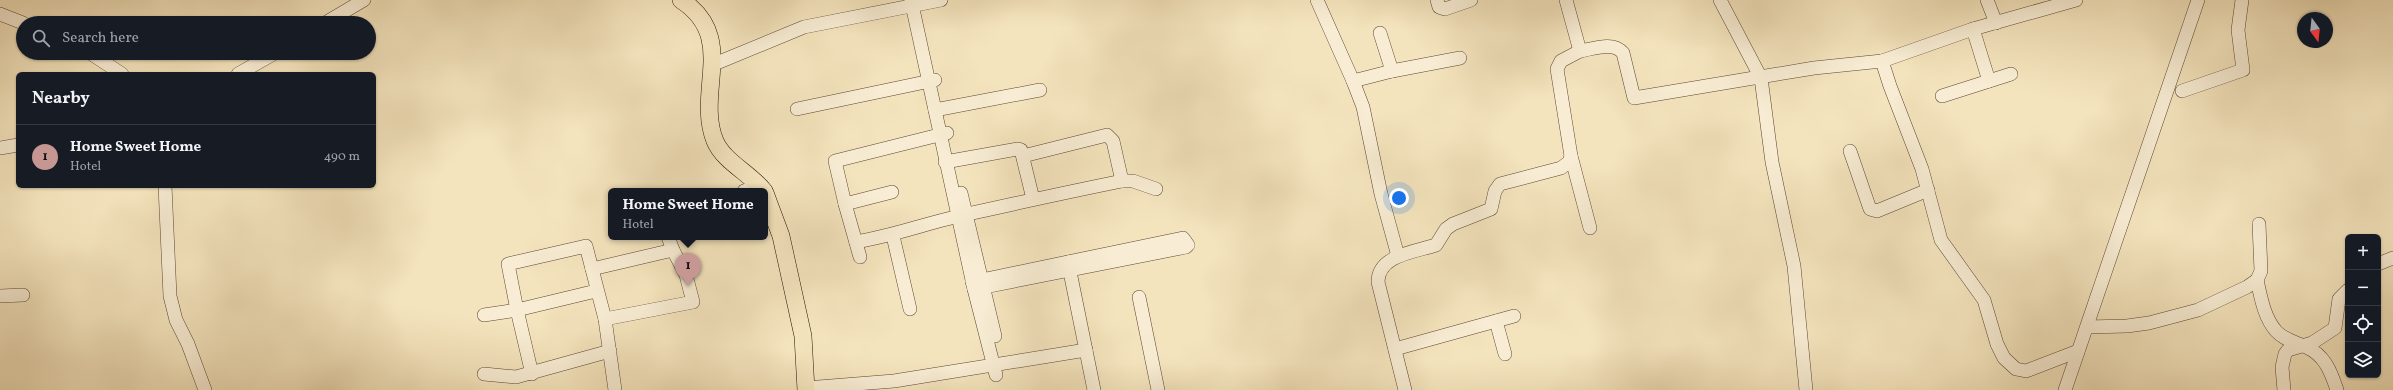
<!DOCTYPE html>
<html lang="en">
<head>
<meta charset="utf-8">
<style>
	body { margin:0; font-family:Vollkorn,serif; background:#242831; color:#f1f3f6 }
	.controls { position:absolute; right:12px; bottom:12px; display:grid; overflow:hidden; border-radius:6px; box-shadow:0 1px 3px #0004 }
	.controls button { width:36px; height:36px; display:grid; place-items:center; padding:0; border:0; border-bottom:1px solid #363941; background:#171b24; color:#f1f3f6; font:20px sans-serif }
	.compass { position:absolute; left:2297px; top:12px; width:36px; height:36px; border-radius:50%; background:#171b24; box-shadow:0 1px 3px #0004; rotate:165deg }
	.you { position:absolute; left:1399px; top:198px; width:14px; height:14px; margin:-10px; border:3px solid #fff; border-radius:50%; background:#1a73e8; box-shadow:0 0 0 6px #1a73e833 }
	.badge { display:grid; place-items:center; width:26px; height:26px; border-radius:50%; background:#c59692; color:#111; font-size:13px; font-weight:700 }
	.pin { position:absolute; translate:-50% -33px; filter:drop-shadow(0 1px 2px #0008) }
	.pin::after { content:''; position:absolute; top:21px; width:14px; height:12px; background:inherit; clip-path:polygon(0 0,100% 0,50% 100%) }
	.popup { position:absolute; left:608px; top:188px; width:160px; height:52px; box-sizing:border-box; display:grid; place-content:center; border-radius:6px; background:#171b24; filter:drop-shadow(0 1px 3px #0005); font-size:13px; white-space:nowrap; color:#9ea1a6 }
	.popup b { font-size:15px; color:#f1f3f6 }
	.popup::after { content:''; position:absolute; left:50%; top:100%; margin-left:-8px; border:8px solid transparent; border-top-color:#171b24 }
	.list { margin:0; padding:0; list-style:none }
	h2 { display:flex; justify-content:space-between; align-items:center; height:52px; margin:0; padding:0 16px; font-size:17px }
	h2 small { font-size:13px; font-weight:400; color:#9ea1a6 }
	.list li { display:grid; grid-template-columns:26px 1fr auto; gap:12px; align-items:center; box-sizing:border-box; height:64px; padding:0 16px; border-top:1px solid #363941 }
	.list b { display:block; font-size:15px; white-space:nowrap }
	.list p { margin:0; font-size:13px; white-space:nowrap; color:#9ea1a6 }
	.list em { font-size:13px; font-style:normal; color:#9ea1a6 }
	.icon { flex:none; width:22px; height:22px; fill:none; stroke:currentColor; stroke-width:2; stroke-linecap:round; stroke-linejoin:round }
	.map { position:relative; flex:none; width:2393px; height:390px; overflow:hidden }
	.search { position:absolute; background:#171b24; box-shadow:0 1px 3px #0004; left:16px; top:16px; width:360px; height:44px; display:flex; align-items:center; gap:10px; box-sizing:border-box; padding:0 14px; border-radius:22px; color:#9ea1a6; font-size:15px }
	.panel { position:absolute; background:#171b24; box-shadow:0 1px 3px #0004; left:16px; top:72px; width:360px; height:116px; border-radius:6px }
	.map>svg:first-child { display:block }
	.lines { fill:none; stroke-linecap:round; stroke-linejoin:round }
	.minor-casing { stroke:#5a4732; stroke-width:14 }
	.major-casing { stroke:#271303; stroke-width:18 }
	.minor { stroke:#f8edd4; stroke-width:13 }
	.major { stroke:#f4e4bd; stroke-width:17 }
</style>
</head>
<body>
<div class="map">
<svg width="2393" height="390" viewBox="0 0 2393 390">
	<rect width="100%" height="100%" fill="#f4e4bd"/>
	<filter id="stains"><feTurbulence type="fractalNoise" baseFrequency=".005" numOctaves="4"/><feColorMatrix values="0 0 0 0 .2 0 0 0 0 .09 0 0 0 0 .02 0 0 0 .5 -.17"/></filter>
	<radialGradient id="worn" r=".72"><stop offset=".6" stop-color="#630" stop-opacity="0"/><stop offset="1" stop-color="#630" stop-opacity=".3"/></radialGradient>
	<g class="lines">
		<g class="minor-casing">
			<g id="minor">
				<path d="M911,0L974,289L996,375"/>
				<path d="M1317,0L1353,81L1392,71L1380,33"/>
				<path d="M1437,0L1439,7L1445,9L1471,0"/>
				<path d="M1720,0L1761,78L1772,162L1794,266L1806,390"/>
				<path d="M1987,0L1996,23"/>
				<path d="M2076,0L1973,29L1882,61L1890,86L1922,169L1941,240L1984,300L1997,344L2004,358L2016,369L2026,371L2078,351"/>
				<path d="M0,14L23,23"/>
				<path d="M325,23L364,0"/>
				<path d="M1973,29L1989,81"/>
				<path d="M1580,51C1593,49 1613,41 1623,53L1634,98L1814,68L1882,61"/>
				<path d="M90,53L122,74"/>
				<path d="M712,65L804,27L941,0"/>
				<path d="M1392,71L1460,58"/>
				<path d="M238,74L275,53"/>
				<path d="M1353,81L1363,107L1381,194L1398,256"/>
				<path d="M2182,91L2243,70L2238,30L2242,0"/>
				<path d="M1942,96L2011,74"/>
				<path d="M797,109L935,80"/>
				<path d="M935,110L1040,90"/>
				<path d="M0,148L18,145"/>
				<path d="M1850,151L1870,209L1877,211L1928,190"/>
				<path d="M1023,156L1107,135L1113,141L1122,181"/>
				<path d="M1571,156L1590,228"/>
				<path d="M945,162L1018,149L1021,150L1033,199"/>
				<path d="M165,186L170,296L176,320L188,344L205,390"/>
				<path d="M744,191L759,186"/>
				<path d="M961,193L995,336"/>
				<path d="M845,204L892,192"/>
				<path d="M893,236L910,309"/>
				<path d="M856,242C892,236 924,224 959,216C1013,204 1068,192 1122,181H1133L1156,189"/>
				<path d="M860,257L845,204L835,161L947,133"/>
				<path d="M1068,262L1094,390"/>
				<path d="M2378,264L2393,258"/>
				<path d="M592,269L673,250L668,237"/>
				<path d="M2257,280C2261,298 2264,317 2276,331C2284,340 2296,342 2306,347C2325,355 2331,372 2337,390"/>
				<path d="M972,282L1183,238L1188,245L1186,247L974,289"/>
				<path d="M596,291L517,310L508,264L586,246L605,319L615,390"/>
				<path d="M0,296L23,295"/>
				<path d="M1139,297L1158,390"/>
				<path d="M484,315L517,310L532,374"/>
				<path d="M605,319L693,302L686,275L673,250"/>
				<path d="M1496,321L1505,354"/>
				<path d="M2087,327L2127,326L2149,323L2198,310L2247,287L2257,280L2261,271L2259,224"/>
				<path d="M1395,349L1514,316"/>
				<path d="M484,374L516,377L610,351"/>
				<path d="M806,388L894,381L1086,350"/>
				<path d="M1405,390L1378,282C1378,255 1415,252 1436,245L1446,229L1453,224L1491,209L1495,191L1500,184L1561,168L1569,162L1571,156L1557,69L1561,61L1580,51L1566,0"/>
				<path d="M2065,390L2198,0"/>
				<path d="M2284,390L2282,367L2285,354L2288,350L2312,343L2335,328L2339,299L2348,290"/>
			</g>
		</g>
		<g class="major-casing">
			<g id="major">
				<path d="M681,0C738,37 695,92 715,141C724,162 750,173 764,191"/>
				<path d="M765,193L781,236L803,336L806,390"/>
			</g>
		</g>
		<use href="#minor" class="minor"/>
		<use href="#major" class="major"/>
	</g>
	<rect width="100%" height="100%" filter="url(#stains)"/>
	<rect width="100%" height="100%" fill="url(#worn)"/>
</svg>
<div class="controls">
<button>+</button>
<button>−</button>
<button><svg class="icon" aria-label="locate" viewBox="0 0 24 24"><circle cx="12" cy="12" r="6"/><path d="M12 2v4M12 18v4M2 12h4M18 12h4"/></svg></button>
<button><svg class="icon" aria-label="layers" viewBox="0 0 24 24"><path d="M12 4l9 5-9 5-9-5zM3 14l9 5 9-5"/></svg></button>
</div>
<svg class="compass" viewBox="-18 -18 36 36"><path d="M0-13l5 13h-10z" fill="#e53935"/><path d="M0 13l5-13h-10z" fill="#9ea1a6"/></svg>
<div class="you"></div>
<div class="pin badge" style="left:688px;top:286px">1</div>
<div class="popup"><b>Home Sweet Home</b>Hotel</div>
<div class="search"><svg class="icon" aria-label="search" viewBox="0 0 24 24"><circle cx="10" cy="10" r="6"/><path d="M15 15l6 6"/></svg>Search here</div>
<section class="panel">
<h2>Nearby<small></small></h2>
<ul class="list">
<li><span class="badge">1</span><div><b>Home Sweet Home</b><p>Hotel</p></div><em>490 m</em></li>
</ul>
</section>
</div>
</body>
</html>
